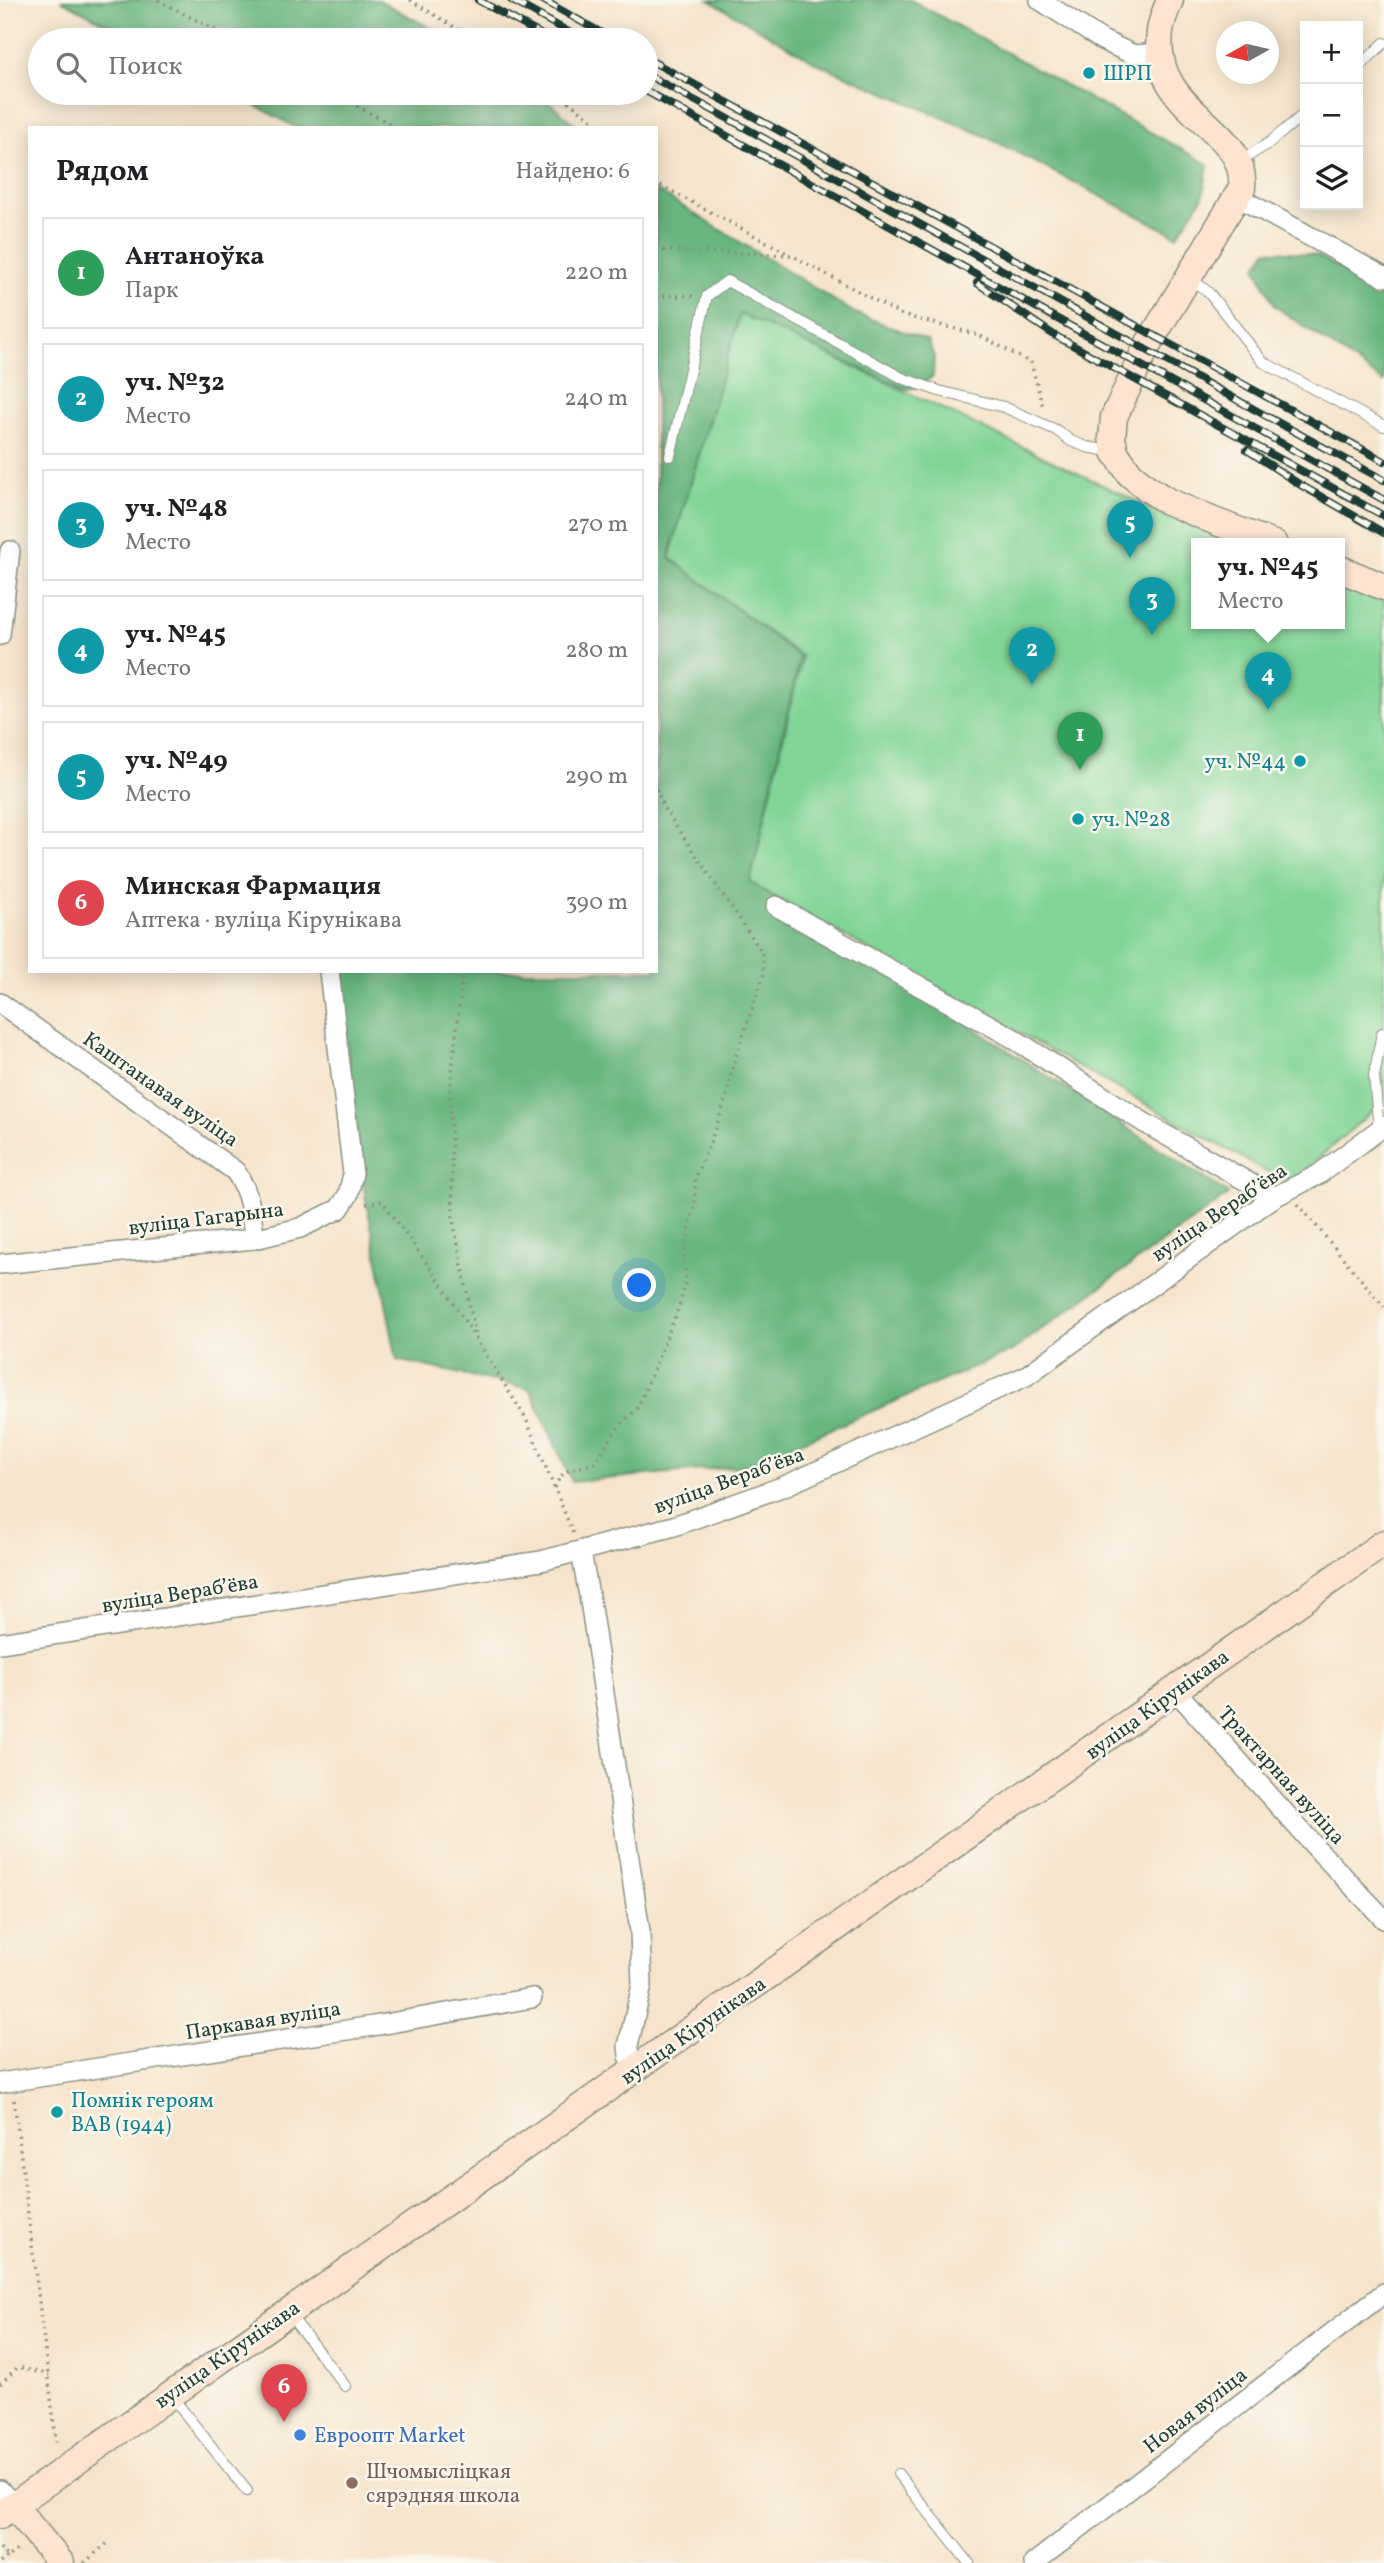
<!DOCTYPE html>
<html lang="ru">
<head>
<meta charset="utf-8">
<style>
	body { margin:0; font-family:Vollkorn,serif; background:#f6f6f6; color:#202124 }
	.controls { position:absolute; right:21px; top:21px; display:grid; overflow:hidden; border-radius:0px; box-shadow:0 4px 18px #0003 }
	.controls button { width:63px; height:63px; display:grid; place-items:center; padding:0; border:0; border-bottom:2px solid #e0e0e0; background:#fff; color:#202124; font:35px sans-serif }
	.compass { position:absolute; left:1216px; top:21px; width:63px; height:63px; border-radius:50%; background:#fff; box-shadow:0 4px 18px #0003; rotate:262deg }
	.you { position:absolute; left:640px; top:1286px; width:24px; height:24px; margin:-18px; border:5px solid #fff; border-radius:50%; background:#1a73e8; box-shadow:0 0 0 10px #1a73e833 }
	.badge { display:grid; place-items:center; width:46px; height:46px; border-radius:50%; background:#b45309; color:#fff; font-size:23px; font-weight:700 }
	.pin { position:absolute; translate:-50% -58px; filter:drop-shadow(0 2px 4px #0008) }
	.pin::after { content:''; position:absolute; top:37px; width:24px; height:21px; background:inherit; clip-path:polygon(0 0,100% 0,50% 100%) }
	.popup { position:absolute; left:1191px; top:538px; width:154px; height:91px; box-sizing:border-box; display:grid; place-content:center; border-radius:0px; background:#fff; filter:drop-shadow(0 2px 5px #0005); font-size:23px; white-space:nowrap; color:#757577 }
	.popup b { font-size:26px; color:#202124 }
	.popup::after { content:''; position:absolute; left:50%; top:100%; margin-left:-14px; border:14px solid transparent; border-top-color:#fff }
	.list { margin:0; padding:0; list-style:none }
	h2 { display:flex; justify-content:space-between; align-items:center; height:91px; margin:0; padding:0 28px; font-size:30px }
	h2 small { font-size:23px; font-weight:400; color:#757577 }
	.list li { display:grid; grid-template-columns:46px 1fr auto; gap:21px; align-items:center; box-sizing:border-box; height:112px; margin:0 14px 14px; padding:0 14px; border:2px solid #e0e0e0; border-radius:0px }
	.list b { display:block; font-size:26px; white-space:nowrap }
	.list p { margin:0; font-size:23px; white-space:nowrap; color:#757577 }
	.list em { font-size:23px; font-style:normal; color:#757577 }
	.icon { flex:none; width:38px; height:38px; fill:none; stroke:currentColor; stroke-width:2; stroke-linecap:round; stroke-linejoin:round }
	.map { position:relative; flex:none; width:1384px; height:2563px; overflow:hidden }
	.search { position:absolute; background:#fff; box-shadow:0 4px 18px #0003; left:28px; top:28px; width:630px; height:77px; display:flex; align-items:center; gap:18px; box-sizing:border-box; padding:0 24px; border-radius:38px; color:#757577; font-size:26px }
	.panel { position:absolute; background:#fff; box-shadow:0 4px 18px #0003; left:28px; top:126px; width:630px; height:847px; border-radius:0px }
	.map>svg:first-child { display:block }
	.green { fill:#80d496; stroke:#508865; stroke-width:2 }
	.forest { fill:#68b67f; stroke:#447a5a; stroke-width:2 }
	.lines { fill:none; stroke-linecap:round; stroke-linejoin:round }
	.lane-casing { stroke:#8a9080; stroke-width:12 }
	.street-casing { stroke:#8a9080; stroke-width:22 }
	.secondary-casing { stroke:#8a9080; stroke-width:29 }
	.path { stroke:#8a9080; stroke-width:3.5; stroke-dasharray:2 5; stroke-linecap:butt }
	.lane { stroke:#fff; stroke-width:10 }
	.street { stroke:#fff; stroke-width:19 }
	.secondary { stroke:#fde4d1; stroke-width:26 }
	.rail-casing { stroke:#1f3d34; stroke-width:8 }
	.rail { stroke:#fbf7ec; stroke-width:5; stroke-dasharray:16; stroke-linecap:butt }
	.culture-dot { fill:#0f9aa8; stroke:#fbf7ec; stroke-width:2.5 }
	.shop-dot { fill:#3f7fe0; stroke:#fbf7ec; stroke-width:2.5 }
	.education-dot { fill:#8d6e63; stroke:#fbf7ec; stroke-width:2.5 }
	.labels { text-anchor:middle; stroke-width:5; stroke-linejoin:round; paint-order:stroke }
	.culture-label { font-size:21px; fill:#0d838f; stroke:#fbf7ec; text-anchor:start }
	.street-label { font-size:21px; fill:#1f3d34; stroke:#fbf7ec }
	.shop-label { font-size:21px; fill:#366cbe; stroke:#fbf7ec; text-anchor:start }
	.education-label { font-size:21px; fill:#785e54; stroke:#fbf7ec; text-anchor:start }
</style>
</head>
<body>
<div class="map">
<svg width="1384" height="2563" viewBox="0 0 1384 2563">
	<rect width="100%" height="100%" fill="#fbf7ec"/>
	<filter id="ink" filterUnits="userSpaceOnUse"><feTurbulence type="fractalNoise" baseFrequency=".0143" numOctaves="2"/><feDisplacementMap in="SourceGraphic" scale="14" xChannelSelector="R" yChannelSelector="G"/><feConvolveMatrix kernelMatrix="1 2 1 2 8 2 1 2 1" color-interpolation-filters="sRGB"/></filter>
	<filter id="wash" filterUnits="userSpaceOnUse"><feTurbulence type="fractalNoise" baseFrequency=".00686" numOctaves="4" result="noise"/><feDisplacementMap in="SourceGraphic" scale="28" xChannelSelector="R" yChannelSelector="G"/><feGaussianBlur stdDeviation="1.57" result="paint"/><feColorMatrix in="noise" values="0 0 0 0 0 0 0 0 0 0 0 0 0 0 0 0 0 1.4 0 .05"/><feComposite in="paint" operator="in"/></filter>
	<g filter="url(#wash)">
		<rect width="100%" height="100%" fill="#f6e4cc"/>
		<path class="green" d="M740,313L1134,500L1237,544H1196V624H1340V583L1384,601V1101L1289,1184L750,883L802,657L669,558Z"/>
		<g class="forest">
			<path d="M61,0H379L452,40H136Z"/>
			<path d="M709,0H911L1208,164L1203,197L1177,236L985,136L817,63Z"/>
			<path d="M233,93H538L580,128H297Z"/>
			<path d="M656,190L855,313L928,341L934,357L933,376L919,387L906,389L740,314L669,557L800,657L750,882L1229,1194L1012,1351L745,1466L572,1482L530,1389L397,1360L363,1184L338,971H656Z"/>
			<path d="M1267,250L1316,255L1384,294V382L1275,306L1256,267Z"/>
		</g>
	</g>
	<g filter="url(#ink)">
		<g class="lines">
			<g class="lane-casing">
				<g id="lane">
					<path d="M1358,68L1384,43"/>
					<path d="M1239,162L1269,143L1305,113"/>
					<path d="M1191,278L1209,293L1263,362L1384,426"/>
					<path d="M670,456L707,296L727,281L902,378L939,391L1004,407L1056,430L1071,441L1087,447L1115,452"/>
					<path d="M1379,1130L1374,1076L1382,1033L1384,1034"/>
					<path d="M289,2314L345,2386"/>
					<path d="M171,2396L247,2491"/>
					<path d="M898,2474L969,2563"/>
				</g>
			</g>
			<g class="street-casing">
				<g id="street">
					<path d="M1040,0L1102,40L1134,55L1159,53"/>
					<path d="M1238,197L1384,277"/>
					<path d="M0,635L10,551"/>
					<path d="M776,906L1011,1037L1143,1122L1274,1197"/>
					<path d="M0,1003L235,1171C250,1192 252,1214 254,1239"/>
					<path d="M0,1264L254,1239L300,1228L339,1209L348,1195L353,1174L329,971"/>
					<path d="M581,1552L591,1607L640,1931L642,1985L628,2046L629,2056L638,2069"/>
					<path d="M0,1643L541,1561L674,1526L787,1485L1026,1376L1274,1197L1318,1175L1384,1126"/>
					<path d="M1175,1690L1320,1852L1384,1919"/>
					<path d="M0,2083L373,2026L532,1998"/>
					<path d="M0,2490L13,2505"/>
					<path d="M1034,2563L1384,2293"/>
				</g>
			</g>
			<g class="secondary-casing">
				<g id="secondary">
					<path d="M1170,0C1166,10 1161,21 1160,31C1150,116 1248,124 1242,188L1146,348L1114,417L1112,438L1115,452L1130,474L1147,488L1167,501L1214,521L1274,544"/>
					<path d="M1340,569L1384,587"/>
					<path d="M13,2505L61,2563"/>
					<path d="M0,2515L1384,1543"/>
				</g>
			</g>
			<g class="path">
				<path d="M158,0L234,40"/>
				<path d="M410,0L476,40"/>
				<path d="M332,93L398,128"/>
				<path d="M557,93L603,128"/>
				<path d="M656,180L660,185L789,254"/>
				<path d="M656,250L791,255L902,315L979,335L1031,363L1043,407"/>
				<path d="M656,296H694"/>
				<path d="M463,971L450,1091L453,1220L476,1337"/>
				<path d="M366,1204L382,1201L443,1286L526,1419L573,1533"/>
				<path d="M1298,1204L1384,1307"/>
				<path d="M555,1488C563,1465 574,1471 595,1463L616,1430L638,1407L679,1307L686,1282L684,1253L695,1203V1178L716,1128L727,1095L733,1065L764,974L762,952L665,810L656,788"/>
				<path d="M14,2100L57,2447"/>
				<path d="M0,2384L18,2367L49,2375"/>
				<path d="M0,2548L7,2557L20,2548"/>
				<path d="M0,2563L7,2557"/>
				<path d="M84,2563L110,2541"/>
			</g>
			<use href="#lane" class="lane"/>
			<use href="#street" class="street"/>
			<use href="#secondary" class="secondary"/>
			<g class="rail-casing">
				<g id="rail">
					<path d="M478,0L551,40"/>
					<path d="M511,0L583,40"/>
					<path d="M543,0L614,40"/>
					<path d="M646,58L1384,461"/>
					<path d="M646,74C893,207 1137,347 1384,480"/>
					<path d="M646,91L1384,500"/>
					<path d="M977,283L1054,335L1384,516"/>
					<path d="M1247,450L1299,484L1384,533"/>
				</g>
			</g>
			<use href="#rail" class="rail"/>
		</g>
	</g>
	<g class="culture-dot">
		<circle cx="1089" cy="73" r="7"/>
		<circle cx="1300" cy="761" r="7"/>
		<circle cx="1078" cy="819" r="7"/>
		<circle cx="57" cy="2112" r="7"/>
	</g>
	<circle class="shop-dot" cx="300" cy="2435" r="7"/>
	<circle class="education-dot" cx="352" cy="2483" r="7"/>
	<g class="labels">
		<g class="culture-label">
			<text x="1103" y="80">ШРП</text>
			<text x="1286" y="768" text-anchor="end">уч. №44</text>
			<text x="1092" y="826">уч. №28</text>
			<text x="71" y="2107">Помнік героям<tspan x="71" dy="24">ВАВ (1944)</tspan></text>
		</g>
		<g class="street-label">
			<text transform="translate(161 1089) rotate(35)" y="7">Каштанавая вуліца</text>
			<text transform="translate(1219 1212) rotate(-34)" y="7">вуліца Верабʼёва</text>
			<text transform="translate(206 1218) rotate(-7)" y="7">вуліца Гагарына</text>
			<text transform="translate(729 1480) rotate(-20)" y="7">вуліца Верабʼёва</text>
			<text transform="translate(180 1593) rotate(-9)" y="7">вуліца Верабʼёва</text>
			<text transform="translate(1157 1704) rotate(-36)" y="7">вуліца Кірунікава</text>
			<text transform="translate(1282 1775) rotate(48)" y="7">Трактарная вуліца</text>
			<text transform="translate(263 2020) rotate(-9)" y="7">Паркавая вуліца</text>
			<text transform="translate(693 2030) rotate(-35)" y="7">вуліца Кірунікава</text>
			<text transform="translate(227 2354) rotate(-35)" y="7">вуліца Кірунікава</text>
			<text transform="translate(1195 2410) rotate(-38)" y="7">Новая вуліца</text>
		</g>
		<g class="shop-label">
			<text x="314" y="2442">Евроопт Market</text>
		</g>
		<g class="education-label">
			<text x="366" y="2478">Шчомысліцкая<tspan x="366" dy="24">сярэдняя школа</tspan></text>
		</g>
	</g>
</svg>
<div class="controls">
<button>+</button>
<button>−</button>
<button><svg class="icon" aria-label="layers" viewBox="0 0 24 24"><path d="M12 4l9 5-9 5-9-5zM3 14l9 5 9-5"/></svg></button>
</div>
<svg class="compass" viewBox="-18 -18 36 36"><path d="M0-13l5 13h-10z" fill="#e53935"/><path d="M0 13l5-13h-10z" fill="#757577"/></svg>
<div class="you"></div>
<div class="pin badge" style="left:1080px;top:770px;background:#2e9e5b">1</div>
<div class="pin badge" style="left:1032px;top:685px;background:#0f9aa8">2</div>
<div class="pin badge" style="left:1152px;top:635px;background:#0f9aa8">3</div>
<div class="pin badge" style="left:1268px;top:710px;background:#0f9aa8">4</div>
<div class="popup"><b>уч. №45</b>Место</div>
<div class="pin badge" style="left:1130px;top:558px;background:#0f9aa8">5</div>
<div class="pin badge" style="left:284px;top:2422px;background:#e0444e">6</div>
<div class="search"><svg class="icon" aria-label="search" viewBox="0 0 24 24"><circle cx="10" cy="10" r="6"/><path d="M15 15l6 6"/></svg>Поиск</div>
<section class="panel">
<h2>Рядом<small>Найдено: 6</small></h2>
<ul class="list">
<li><span class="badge" style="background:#2e9e5b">1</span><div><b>Антаноўка</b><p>Парк</p></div><em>220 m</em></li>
<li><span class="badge" style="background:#0f9aa8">2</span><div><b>уч. №32</b><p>Место</p></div><em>240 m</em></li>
<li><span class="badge" style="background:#0f9aa8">3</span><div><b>уч. №48</b><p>Место</p></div><em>270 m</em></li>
<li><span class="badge" style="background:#0f9aa8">4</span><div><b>уч. №45</b><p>Место</p></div><em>280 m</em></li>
<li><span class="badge" style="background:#0f9aa8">5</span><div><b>уч. №49</b><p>Место</p></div><em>290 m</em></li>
<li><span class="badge" style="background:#e0444e">6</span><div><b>Минская Фармация</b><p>Аптека · вуліца Кірунікава</p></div><em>390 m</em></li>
</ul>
</section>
</div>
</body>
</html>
